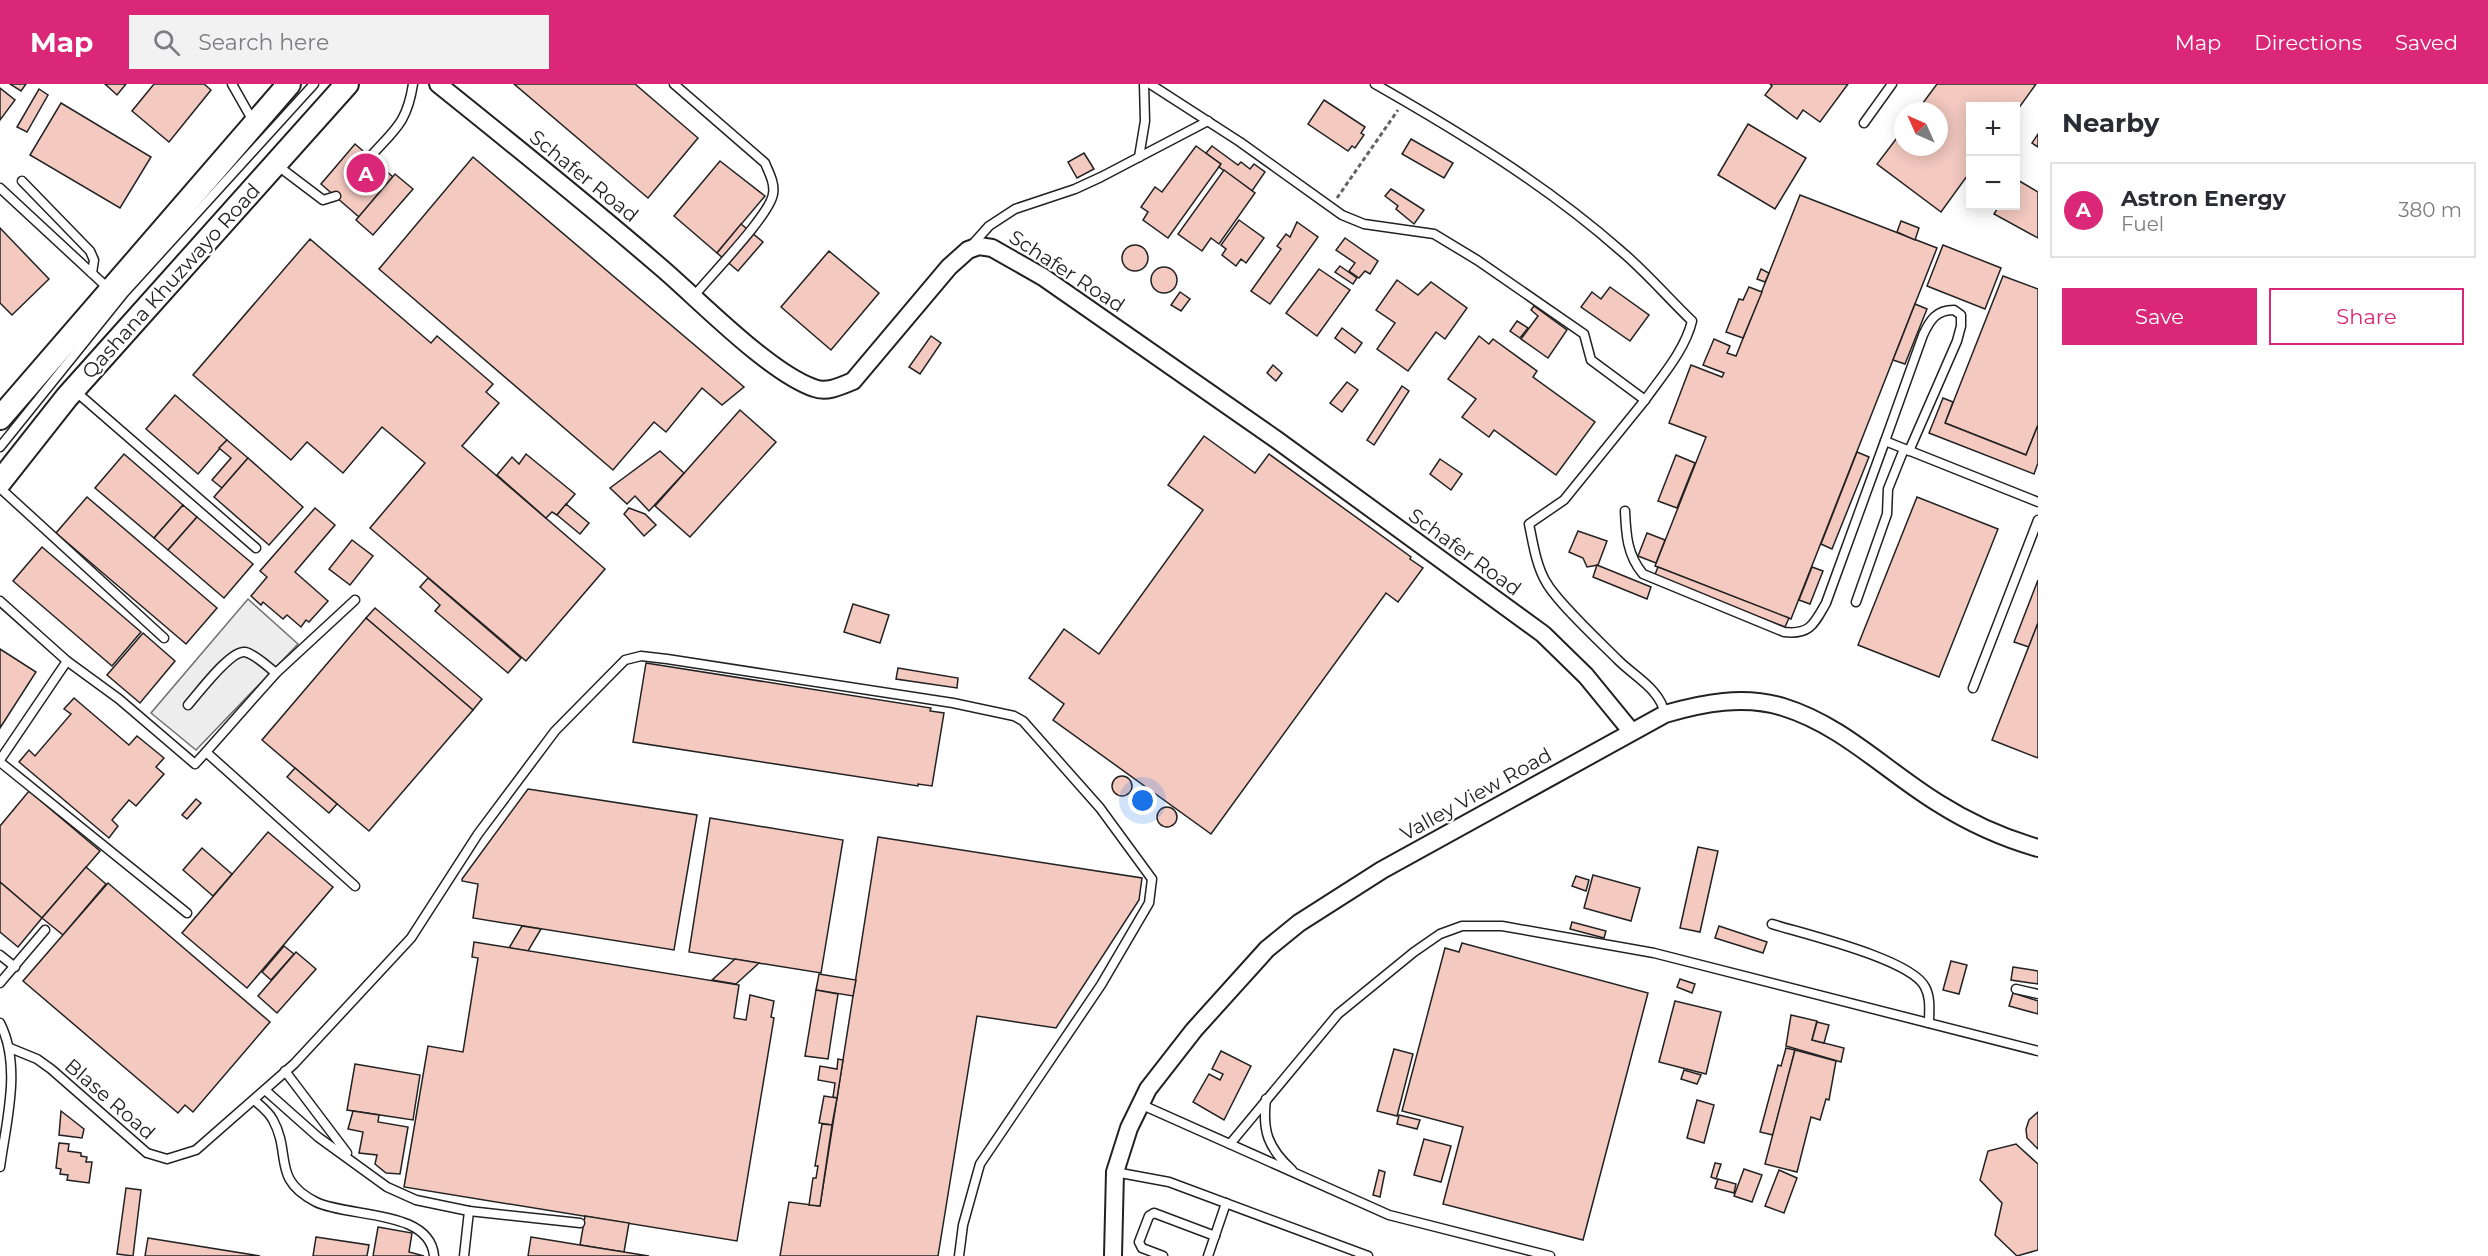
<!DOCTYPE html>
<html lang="en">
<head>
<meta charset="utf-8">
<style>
	body { margin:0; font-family:Montserrat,sans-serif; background:#f2f2f3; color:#2b2b33 }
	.controls { position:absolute; right:18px; top:18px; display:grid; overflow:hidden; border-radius:0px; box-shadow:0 3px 15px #0003 }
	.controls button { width:54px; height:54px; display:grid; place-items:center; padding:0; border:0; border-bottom:2px solid #e1e1e2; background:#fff; color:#2b2b33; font:30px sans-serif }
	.compass { position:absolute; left:1894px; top:18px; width:54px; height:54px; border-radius:50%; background:#fff; box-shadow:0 3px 15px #0003; rotate:315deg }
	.you { position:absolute; left:1143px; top:717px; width:21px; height:21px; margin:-15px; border:4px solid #fff; border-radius:50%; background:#1a73e8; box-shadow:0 0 0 9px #1a73e833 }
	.badge { display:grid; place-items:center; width:39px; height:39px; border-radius:50%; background:#db2777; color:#fff; font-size:20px; font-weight:700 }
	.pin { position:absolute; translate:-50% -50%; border:3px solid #fff; box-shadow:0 2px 6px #0006 }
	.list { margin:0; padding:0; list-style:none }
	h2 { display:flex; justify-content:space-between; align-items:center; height:78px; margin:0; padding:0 24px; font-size:26px }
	h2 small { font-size:20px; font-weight:400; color:#7c7c81 }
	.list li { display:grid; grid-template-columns:39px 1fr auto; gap:18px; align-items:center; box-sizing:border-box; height:96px; margin:0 12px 12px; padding:0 12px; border:2px solid #e1e1e2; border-radius:0px }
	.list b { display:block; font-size:22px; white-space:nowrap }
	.list p { margin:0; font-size:20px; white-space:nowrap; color:#7c7c81 }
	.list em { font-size:20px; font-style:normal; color:#7c7c81 }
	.actions { display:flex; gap:12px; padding:18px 24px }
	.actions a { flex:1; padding:14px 0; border:2px solid #db2777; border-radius:0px; text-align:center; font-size:21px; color:#db2777 }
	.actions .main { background:#db2777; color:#fff }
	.icon { flex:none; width:33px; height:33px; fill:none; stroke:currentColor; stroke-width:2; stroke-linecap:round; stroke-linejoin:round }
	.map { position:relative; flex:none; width:2038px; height:1172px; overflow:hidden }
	header { display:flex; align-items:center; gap:36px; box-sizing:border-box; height:84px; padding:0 30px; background:#db2777; color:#fff }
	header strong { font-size:28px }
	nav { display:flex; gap:33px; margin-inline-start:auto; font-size:21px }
	.search { width:420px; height:54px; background:#f2f2f3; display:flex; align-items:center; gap:15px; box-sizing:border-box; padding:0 21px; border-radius:0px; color:#7c7c81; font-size:22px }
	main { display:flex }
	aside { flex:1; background:#fff }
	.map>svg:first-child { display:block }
	.parking { fill:#ededed; stroke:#6f6f6f; stroke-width:1.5 }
	.building { fill:#f3c9c0; stroke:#222; stroke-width:1.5 }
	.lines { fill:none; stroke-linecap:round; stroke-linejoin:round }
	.lane-casing { stroke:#222; stroke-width:11 }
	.street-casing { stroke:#222; stroke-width:20 }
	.secondary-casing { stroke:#222; stroke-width:26 }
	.path { stroke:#646464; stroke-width:3; stroke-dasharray:4.5 3; stroke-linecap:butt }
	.lane { stroke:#fff; stroke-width:8 }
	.street { stroke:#fff; stroke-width:16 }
	.secondary { stroke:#fff; stroke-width:22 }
	.labels { text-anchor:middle; stroke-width:4.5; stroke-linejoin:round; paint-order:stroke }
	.street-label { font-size:20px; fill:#222; stroke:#fff }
</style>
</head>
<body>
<header>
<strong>Map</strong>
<div class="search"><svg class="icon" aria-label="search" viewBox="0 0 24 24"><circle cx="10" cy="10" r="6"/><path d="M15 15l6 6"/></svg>Search here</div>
<nav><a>Map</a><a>Directions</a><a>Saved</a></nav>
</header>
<main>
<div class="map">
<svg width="2038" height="1172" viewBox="0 0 2038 1172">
	<rect width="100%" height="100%" fill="#fff"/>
	<path class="parking" d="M248,515L298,560L196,666L151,629Z"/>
	<g class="building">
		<path d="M10,0H26L21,7Z"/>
		<path d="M105,0H126L117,11Z"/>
		<path d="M154,0H204L211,6L169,58L132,27Z"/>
		<path d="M514,0H635L698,54L648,114Z"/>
		<path d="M1770,0H1848L1820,38L1803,26L1797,35L1765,11L1772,2Z"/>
		<path d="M1937,0H2036L2016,28V22H1970V88L1941,128L1877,80L1903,46V63H1939V27H1917Z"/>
		<path d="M0,4L15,16L0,36Z"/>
		<path d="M39,5L48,11L27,48L17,43Z"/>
		<path d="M1324,16L1365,43L1361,49L1364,51L1355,64L1352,62L1348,67L1308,40Z"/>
		<path d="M61,19L151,73L120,124L30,71Z"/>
		<path d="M1748,40L1806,74L1775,125L1718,91Z"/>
		<path d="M2038,50V63L2032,59Z"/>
		<path d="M1411,55L1453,79L1444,94L1402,70Z"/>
		<path d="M355,60L393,93L359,133L321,100Z"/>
		<path d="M1196,62L1221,80L1168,154L1143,136L1148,128L1141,123L1155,103L1162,108Z"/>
		<path d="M1212,62L1238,81L1241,78L1250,85L1254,80L1265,88L1252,107L1219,83L1221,80L1206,69Z"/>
		<path d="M1084,69L1094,85L1077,94L1068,78Z"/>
		<path d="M473,73L744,303L722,321L702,304L666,348L654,338L613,386L379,185Z"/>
		<path d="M720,77L765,112L717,169L674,132Z"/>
		<path d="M1224,86L1255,109L1219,160L1211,154L1202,167L1178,150Z"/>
		<path d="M395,90L413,105L373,151L356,136Z"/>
		<path d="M2016,95L2038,108V154L1994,130L1999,122H2016Z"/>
		<path d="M1391,105L1424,126L1414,140L1396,125L1398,122L1385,112Z"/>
		<path d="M1800,111L1937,164L1791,535L1655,482L1706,353L1669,339L1691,281L1722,293L1724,289L1703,281L1714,255L1730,262L1727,269L1736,272Z"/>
		<path d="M1239,136L1264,154L1246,179L1241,175L1236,182L1222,171L1226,165L1221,161Z"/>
		<path d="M1901,137L1919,144L1915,156L1897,148Z"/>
		<path d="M1297,138L1318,153L1270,220L1251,207L1281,165L1277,162L1286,150L1290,153Z"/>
		<path d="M741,140L763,158L738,187L717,169Z"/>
		<path d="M0,144L49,195L12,231L0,219Z"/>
		<path d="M1345,154L1378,177L1370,190L1365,187L1359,194L1349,187L1355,179L1336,166Z"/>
		<path d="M310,155L431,259L437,252L493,300L486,308L499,319L462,362L605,485L526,577L370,444L425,379L382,343L343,389L307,358L291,376L193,291Z"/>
		<circle cx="1135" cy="174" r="13"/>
		<path d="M1943,161L2001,184L1985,225L1927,202Z"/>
		<path d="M829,167L879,209L831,266L781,223Z"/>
		<path d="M1340,182L1357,194L1353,200L1335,188Z"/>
		<circle cx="1164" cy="196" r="13"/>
		<path d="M1319,185L1350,206L1317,252L1286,229Z"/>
		<path d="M1761,185L1769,189L1765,198L1757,195Z"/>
		<path d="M2003,192L2038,205V341L2026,371L1945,339Z"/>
		<path d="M1397,196L1418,211L1431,198L1467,224L1445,255L1436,248L1408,287L1377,265L1395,239L1376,226Z"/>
		<path d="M1610,203L1649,231L1630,257L1581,223L1592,208L1601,215Z"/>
		<path d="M1749,203L1762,208L1743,254L1726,248L1739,215L1743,216Z"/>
		<path d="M1180,208L1190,215L1181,227L1171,221Z"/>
		<path d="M1915,220L1927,225L1905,280L1893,276Z"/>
		<path d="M1534,222L1567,246L1548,274L1521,255L1538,232L1531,226Z"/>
		<path d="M1517,237L1528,244L1520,254L1510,247Z"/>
		<path d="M1342,244L1362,259L1355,269L1335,254Z"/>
		<path d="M931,252L941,259L920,290L909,283Z"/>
		<path d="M1479,252L1489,260L1493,255L1537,287L1533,293L1595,338L1556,391L1494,346L1489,353L1462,333L1476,315L1448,295Z"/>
		<path d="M1273,281L1282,289L1276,297L1267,289Z"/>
		<path d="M1347,298L1358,306L1342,328L1330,319Z"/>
		<path d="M1402,302L1409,307L1374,361L1367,356Z"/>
		<path d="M175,311L227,356L198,390L146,345Z"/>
		<path d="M1943,314L1953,318L1945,339L2026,371L2038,341V379L2034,390L1929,349Z"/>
		<path d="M740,326L776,358L690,453L655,422Z"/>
		<path d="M1204,352L1255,389L1269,370L1411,473L1410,475L1423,484L1398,518L1386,509L1211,750L1053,636L1064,620L1029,594L1064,545L1099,570L1203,426L1168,401Z"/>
		<path d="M227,356L248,374L222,404L212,396L231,374L219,364Z"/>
		<path d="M660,367L684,389L649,427L635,412L627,420L610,404Z"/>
		<path d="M1857,368L1869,373L1832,465L1821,460Z"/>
		<path d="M124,370L183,421L154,454L95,404Z"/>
		<path d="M526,370L575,410L557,431L552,428L546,434L497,391L512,373L519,380Z"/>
		<path d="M1676,371L1695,379L1677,424L1658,417Z"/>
		<path d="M248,374L303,423L269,461L214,413Z"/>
		<path d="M1440,375L1462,390L1451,406L1430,390Z"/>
		<path d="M87,413L217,524L186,560L56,449Z"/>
		<path d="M1917,413L1998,445L1939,593L1858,561Z"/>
		<path d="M566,420L589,439L580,450L557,431Z"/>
		<path d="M183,421L197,433L168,466L154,454Z"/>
		<path d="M315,424L335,441L295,488L328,517L309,538L306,536L301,543L287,531L283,535L263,518L261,521L251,512L267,493L260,487Z"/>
		<path d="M629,424L645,430L656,441L644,452L624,430Z"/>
		<path d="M197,433L253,480L224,514L168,466Z"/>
		<path d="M1578,447L1607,457L1598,481L1587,483L1583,474L1569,468Z"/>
		<path d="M1647,449L1665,456L1656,479L1638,472Z"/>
		<path d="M352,456L373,472L350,501L329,485Z"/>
		<path d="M42,463L141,548L112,582L13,497Z"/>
		<path d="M1597,481L1651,503L1647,515L1593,493Z"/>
		<path d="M1658,483L1789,534L1785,543L1654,493Z"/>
		<path d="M1812,483L1823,487L1810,520L1799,516Z"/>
		<path d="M428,494L521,574L508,589L435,527L440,521L420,503Z"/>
		<path d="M2038,496V539L2029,563L2014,558Z"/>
		<path d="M853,520L889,531L880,559L844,548Z"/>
		<path d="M375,524L482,615L473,626L366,534Z"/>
		<path d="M366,534L473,626L369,747L262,656Z"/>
		<path d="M2038,539V674L1992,656Z"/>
		<path d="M143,549L175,577L140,619L107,591Z"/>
		<path d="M0,565L36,588L0,644Z"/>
		<path d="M646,579L931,624L930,627L944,629L932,702L918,700V702L633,658Z"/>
		<path d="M898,584L958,594L957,604L896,595Z"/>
		<path d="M74,614L129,661L137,652L164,674L156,683L164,690L136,722L129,716L112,736L118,742L109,754L19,678L29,666L35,672L71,630L64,625Z"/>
		<path d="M295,684L337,720L329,729L287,693Z"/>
		<circle cx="1122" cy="702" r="10"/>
		<path d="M528,705L697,731L674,866L473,834L478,800L462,797V795Z"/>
		<path d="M29,707L100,767L42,834L0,798V742Z"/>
		<path d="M196,715L201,719L187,735L182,731Z"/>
		<circle cx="1167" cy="733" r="10"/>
		<path d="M710,734L843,756L821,889L689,868Z"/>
		<path d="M268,748L333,803L247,904L182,849Z"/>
		<path d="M878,753L1142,794L1139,816L1056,944L977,932L938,1172H780L789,1118L820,1122Z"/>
		<path d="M1698,763L1718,767L1700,848L1680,844Z"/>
		<path d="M202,764L232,790L213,812L183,786Z"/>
		<path d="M86,783L106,800L63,851L42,834Z"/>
		<path d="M1593,791L1640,804L1631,837L1584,824Z"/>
		<path d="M1576,792L1589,796L1586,807L1572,802Z"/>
		<path d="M0,798L42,834L18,863L0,848Z"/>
		<path d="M108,799L270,938L193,1028L185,1021L178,1029L23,897Z"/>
		<path d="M1572,838L1606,847L1604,854L1570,845Z"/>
		<path d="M522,842L541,845L528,867L509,864Z"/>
		<path d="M1719,842L1767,858L1763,869L1715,854Z"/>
		<path d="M474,858L739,901L734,934L746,936L750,911L774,917L771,933L774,934L737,1157L404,1103L428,962L463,968L478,874L472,873Z"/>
		<path d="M1462,859L1648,909L1583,1156L1443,1120L1463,1043L1402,1027L1445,864L1459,868Z"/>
		<path d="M284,862L294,870L271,896L262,888Z"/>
		<path d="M296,868L316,885L277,929L258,912Z"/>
		<path d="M735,875L759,879L736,900L712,896Z"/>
		<path d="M1951,877L1967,881L1959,910L1943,906Z"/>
		<path d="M2013,883L2038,887V900L2011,896Z"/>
		<path d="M819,890L856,896L853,912L816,906Z"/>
		<path d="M1680,895L1695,900L1692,909L1677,903Z"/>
		<path d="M816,906L838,910L828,975L805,972Z"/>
		<path d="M2013,909L2038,917V930L2009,922Z"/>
		<path d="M1675,917L1721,928L1706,990L1659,978Z"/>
		<path d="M1791,931L1817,937L1812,956L1844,964L1841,978L1786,962Z"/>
		<path d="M1817,938L1829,941L1824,959L1812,956Z"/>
		<path d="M1786,964L1795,966L1773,1051L1760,1048L1778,981L1781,982Z"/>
		<path d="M1394,965L1413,970L1397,1032L1377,1027Z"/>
		<path d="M1795,966L1836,977L1829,1016L1826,1015L1820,1036L1811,1033L1797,1088L1765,1080Z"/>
		<path d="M1221,967L1251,982L1224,1036L1193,1018L1209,990L1220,996L1223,990L1212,985Z"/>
		<path d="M838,975L843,976L837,1014L833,1013L835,999L818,996L820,982L837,985Z"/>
		<path d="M355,980L420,991L413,1036L347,1026Z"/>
		<path d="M1684,986L1701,991L1697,1000L1681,995Z"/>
		<path d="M824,1012L837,1014L832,1041L819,1039Z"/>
		<path d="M1697,1016L1714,1021L1704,1059L1687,1054Z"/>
		<path d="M61,1027L84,1045L82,1054L59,1051Z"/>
		<path d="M353,1027L379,1031L378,1038L408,1043L400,1090L386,1089L375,1080L377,1071L359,1069L363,1048L348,1045Z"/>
		<path d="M2038,1028V1065L2027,1054L2026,1045L2029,1036Z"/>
		<path d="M1399,1031L1420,1036L1417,1045L1397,1040Z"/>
		<path d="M822,1040L832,1041L820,1122L809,1121L813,1094H816L818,1082H815Z"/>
		<path d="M1424,1055L1451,1062L1441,1098L1414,1091Z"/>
		<path d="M59,1059L69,1060L68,1067L81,1069V1072L87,1073L86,1078H92L89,1099L67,1096L68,1091L60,1090L61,1085L56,1084Z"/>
		<path d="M2016,1060L2038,1080V1166L2017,1172L1995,1151L2002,1119L1980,1096L1988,1067Z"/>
		<path d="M1715,1079L1721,1080L1716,1095L1711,1093Z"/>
		<path d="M1744,1085L1762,1091L1752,1118L1734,1112Z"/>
		<path d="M1379,1086L1385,1088L1380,1113L1373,1111Z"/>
		<path d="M1779,1086L1797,1094L1784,1129L1765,1122Z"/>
		<path d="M1718,1095L1736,1100L1734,1109L1715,1104Z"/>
		<path d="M126,1104L141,1106L133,1172L117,1170Z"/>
		<path d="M585,1132L629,1139L624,1168L580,1161Z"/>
		<path d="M378,1143L412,1149L409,1168L424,1172H373Z"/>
		<path d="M316,1153L369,1161L367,1172H313Z"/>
		<path d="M531,1153L580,1161L649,1172H528Z"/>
		<path d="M148,1154L260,1172H145Z"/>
	</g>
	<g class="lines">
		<g class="lane-casing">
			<g id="lane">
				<path d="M232,0L253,37"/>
				<path d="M674,0L765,79C769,89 775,99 773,110C770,131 710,192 694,212"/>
				<path d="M1150,0L1240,58L1342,131L1364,140L1434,150L1477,176L1584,250L1591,276L1645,316C1662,292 1685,266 1692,237C1668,214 1646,188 1621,167C1546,101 1461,49 1375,0"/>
				<path d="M1864,39L1892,0"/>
				<path d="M370,73C395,45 407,39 413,0"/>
				<path d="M1139,73L1145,37L1144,0"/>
				<path d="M278,82L323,116L336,112"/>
				<path d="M22,97L90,167L94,176L92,189"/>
				<path d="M0,104L109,205"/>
				<path d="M972,161L989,142L1015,125L1075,105L1101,93L1208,37"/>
				<path d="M74,306L256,464"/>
				<path d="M1645,316L1564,416L1529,440C1533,459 1536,481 1546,498C1557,518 1600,558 1618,576C1635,593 1660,605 1665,630"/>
				<path d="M1885,357L1923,251C1930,236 1936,226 1954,226L1961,231V242L1957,257L1909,367"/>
				<path d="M0,363L124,209L314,0"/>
				<path d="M0,404L164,554"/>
				<path d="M1625,427C1626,450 1627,471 1643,490L1784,548C1810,551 1814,540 1826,519L1885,357L2038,418"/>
				<path d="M0,517L67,577L119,615L195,680L206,668L355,802"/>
				<path d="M1856,518L1887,430L1888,405L1904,365"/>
				<path d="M1973,604L2038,436"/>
				<path d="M188,621C198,610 230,566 245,568C255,570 268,583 276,589"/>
				<path d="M206,668L276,589L355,516"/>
				<path d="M0,676L67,577"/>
				<path d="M0,678L187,829"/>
				<path d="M1772,840C1804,850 1911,875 1925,903C1931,914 1929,927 1929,939"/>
				<path d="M0,871L15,883"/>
				<path d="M0,899L45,846"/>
				<path d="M2016,905L2038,910"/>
				<path d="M0,939C22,982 6,1038 0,1083"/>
				<path d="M10,964L37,975L51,985L147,1069L167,1075L196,1066L294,980L411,854L478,750L555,647L625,576L641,572L667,575L953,619L1014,632L1023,637L1100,724L1152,795L1149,819L1101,901L980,1080L963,1141L959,1172"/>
				<path d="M285,987L347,1069"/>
				<path d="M265,1006L318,1053L387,1103L416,1116L469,1127L464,1172"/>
				<path d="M1266,1015C1262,1047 1268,1064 1292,1086"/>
				<path d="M254,1016C261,1022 269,1028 273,1036C292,1071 271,1095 316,1118C349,1134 430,1125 434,1172"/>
				<path d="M1140,1020L1389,1131L1550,1172"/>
				<path d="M1230,1060L1338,930L1414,868L1440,850L1462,842H1502L1654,869L2038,967"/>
				<path d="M1115,1088L1169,1098L1368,1172"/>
				<path d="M469,1127L580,1139"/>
				<path d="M1163,1172L1142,1164L1139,1158L1149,1132L1154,1129L1215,1152"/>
				<path d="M1208,1172L1226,1119"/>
			</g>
		</g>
		<g class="street-casing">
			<g id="street">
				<path d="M438,0C514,61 590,122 664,186C701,218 770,289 814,304C827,309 841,302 853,297L949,183L968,166L979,162L992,164L1043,193L1277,356L1543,550L1586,592L1631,647"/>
				<path d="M1113,1172L1115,1088L1129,1044L1148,1005L1194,946L1267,865L1299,839L1382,786L1665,630C1703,619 1744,611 1783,623C1842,641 1886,687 1938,719C1968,738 2003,754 2038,764"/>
			</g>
		</g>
		<g class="secondary-casing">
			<g id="secondary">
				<path d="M0,334L289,0"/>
				<path d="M0,398L67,313L347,0"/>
			</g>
		</g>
		<path class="path" d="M1337,114L1398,26"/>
		<use href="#lane" class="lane"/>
		<use href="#street" class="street"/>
		<use href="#secondary" class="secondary"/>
	</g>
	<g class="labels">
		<g class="street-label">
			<text transform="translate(584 92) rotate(39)" y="7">Schafer Road</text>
			<text transform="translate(1067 187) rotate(33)" y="7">Schafer Road</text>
			<text transform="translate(171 197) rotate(-48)" y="7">Qashana Khuzwayo Road</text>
			<text transform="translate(1465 468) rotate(36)" y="7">Schafer Road</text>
			<text transform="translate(1476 710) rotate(-29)" y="7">Valley View Road</text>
			<text transform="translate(110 1015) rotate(41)" y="7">Blase Road</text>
		</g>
	</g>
</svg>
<div class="controls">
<button>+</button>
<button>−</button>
</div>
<svg class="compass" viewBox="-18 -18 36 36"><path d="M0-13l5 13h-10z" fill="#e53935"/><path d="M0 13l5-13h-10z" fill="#7c7c81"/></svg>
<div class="you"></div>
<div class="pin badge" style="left:366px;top:89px">A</div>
</div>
<aside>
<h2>Nearby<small></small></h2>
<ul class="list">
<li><span class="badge">A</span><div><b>Astron Energy</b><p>Fuel</p></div><em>380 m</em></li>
</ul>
<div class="actions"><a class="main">Save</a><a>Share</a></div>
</aside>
</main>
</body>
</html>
